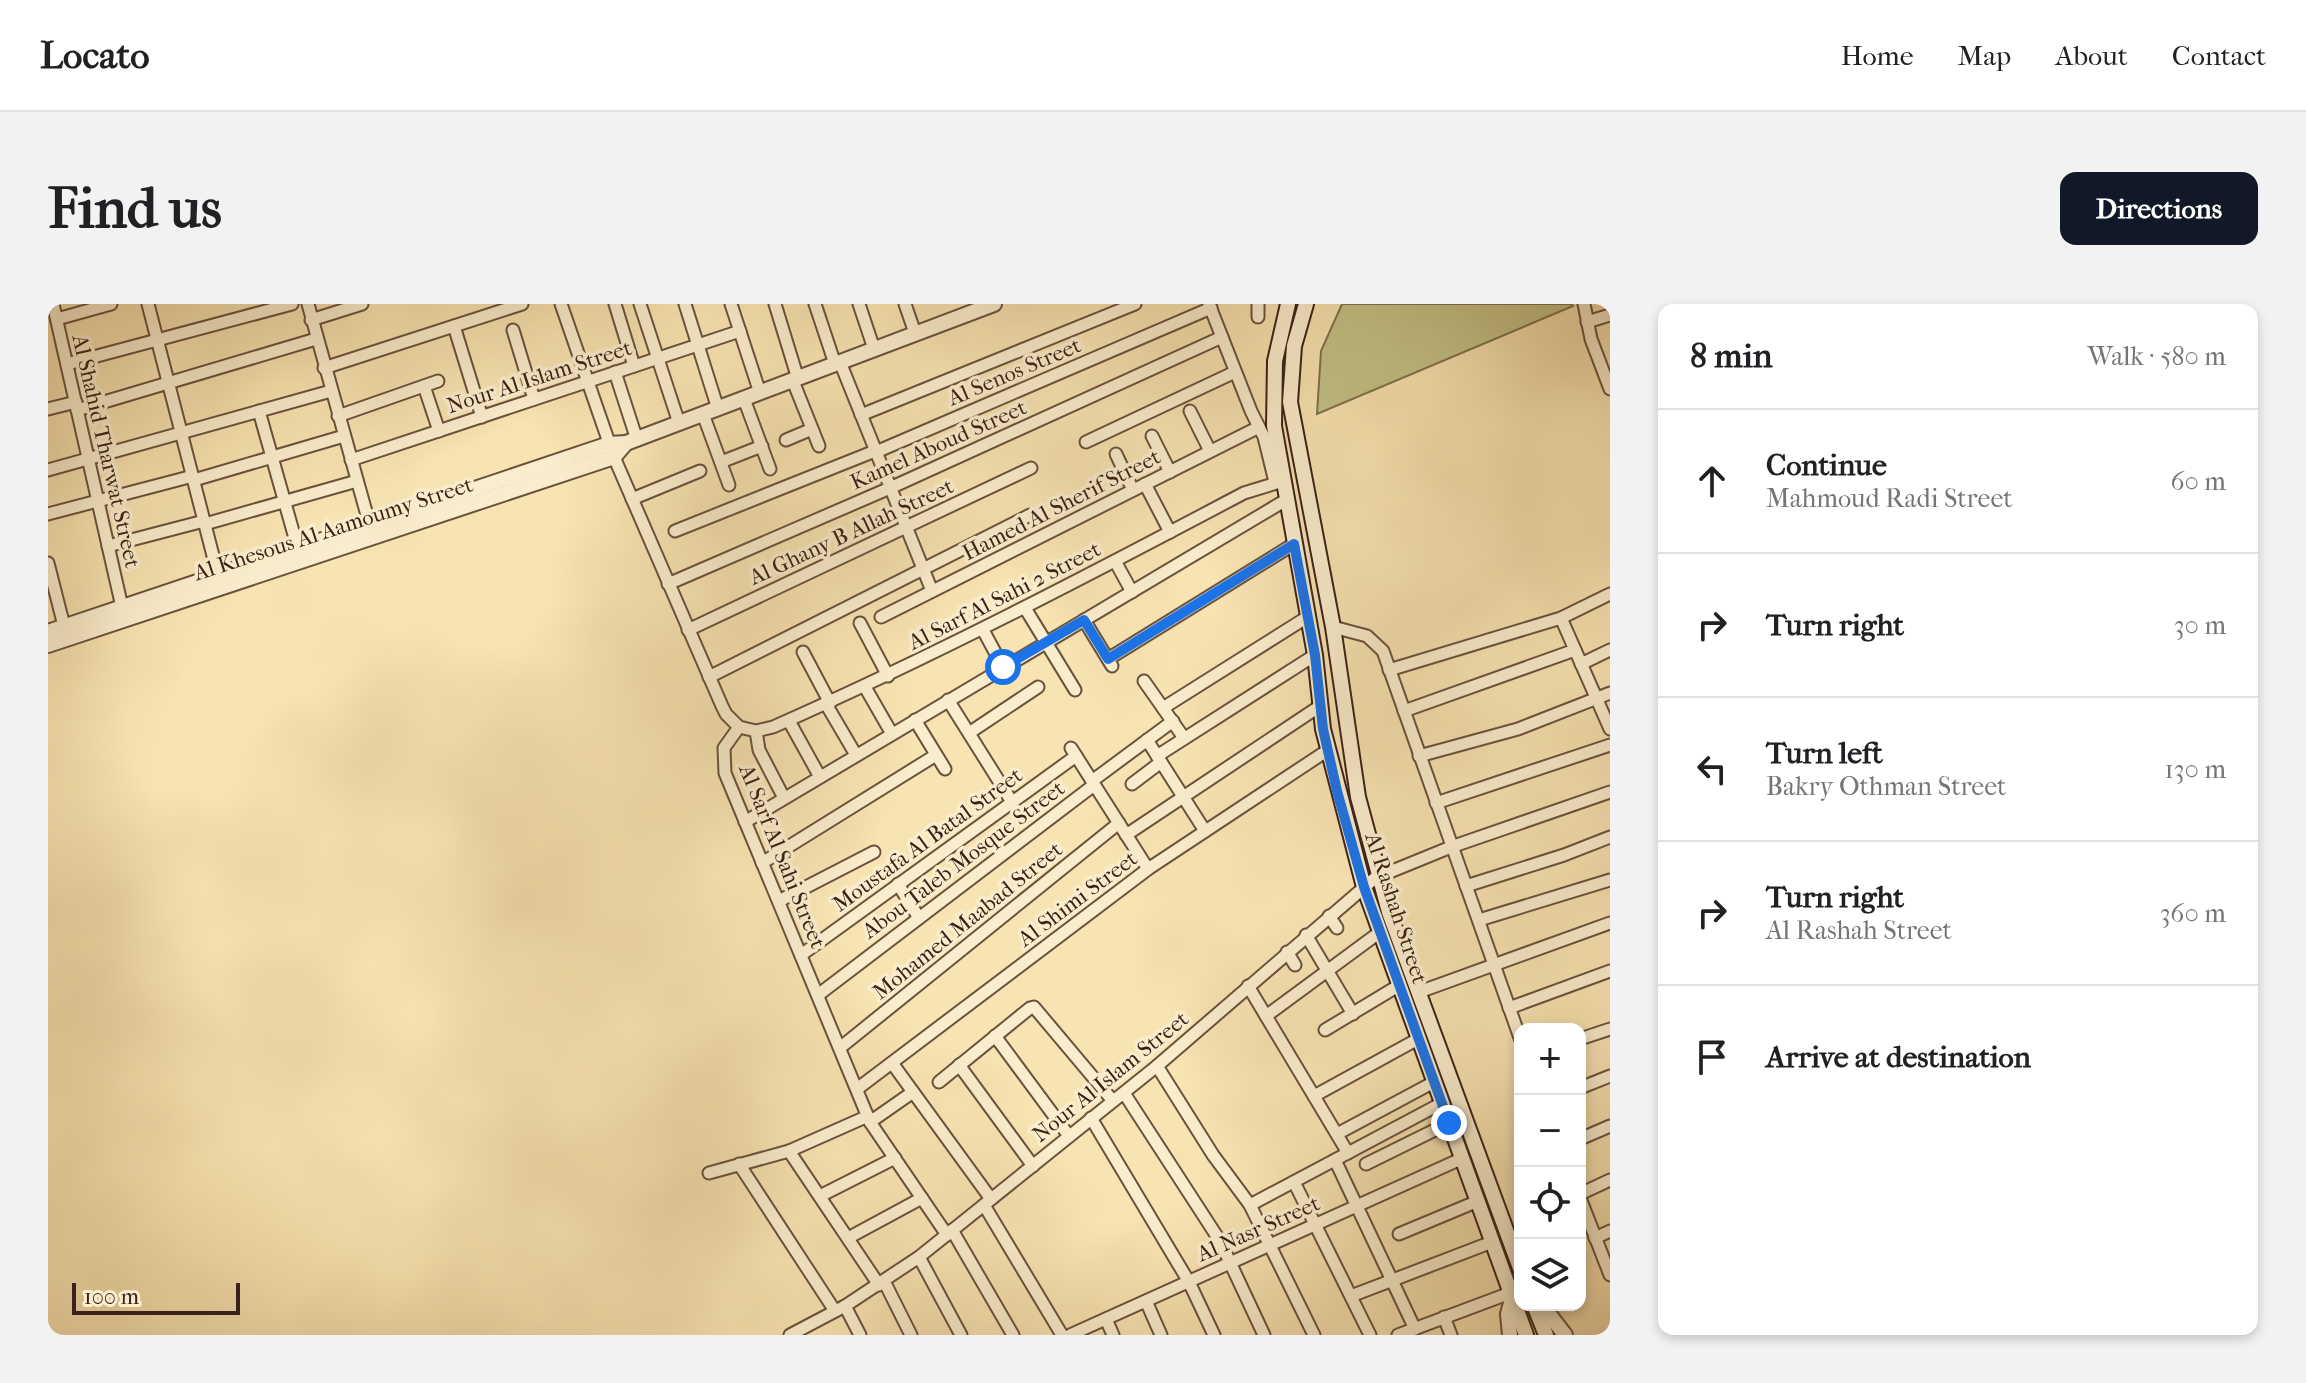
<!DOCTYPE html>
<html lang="en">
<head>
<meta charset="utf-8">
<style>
	body { margin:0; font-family:"IM FELL French Canon",serif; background:#f2f2f2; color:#202124 }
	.controls { position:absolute; right:24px; bottom:24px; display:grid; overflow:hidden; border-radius:16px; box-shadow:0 4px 12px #0003 }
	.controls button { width:72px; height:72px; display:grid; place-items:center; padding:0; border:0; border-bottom:2px solid #e0e0e0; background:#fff; color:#202124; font:40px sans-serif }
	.scale { position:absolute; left:24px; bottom:20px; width:168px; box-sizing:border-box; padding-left:8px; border:4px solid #3b2218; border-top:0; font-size:22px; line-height:28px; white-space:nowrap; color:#3b2218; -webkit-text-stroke:6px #faedcd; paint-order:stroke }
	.stop { position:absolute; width:24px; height:24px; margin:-18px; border:6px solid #1a73e8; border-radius:50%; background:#fff }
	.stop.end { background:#1a73e8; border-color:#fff; box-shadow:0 2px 8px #0008 }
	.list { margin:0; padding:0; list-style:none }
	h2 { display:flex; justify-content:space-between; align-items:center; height:104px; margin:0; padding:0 32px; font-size:34px }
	h2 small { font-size:26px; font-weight:400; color:#757577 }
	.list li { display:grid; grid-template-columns:52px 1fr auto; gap:24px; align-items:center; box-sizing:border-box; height:144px; padding:0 32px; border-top:2px solid #e0e0e0 }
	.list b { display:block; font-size:30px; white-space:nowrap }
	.list p { margin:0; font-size:26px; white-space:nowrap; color:#757577 }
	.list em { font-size:26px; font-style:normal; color:#757577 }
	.icon { flex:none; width:44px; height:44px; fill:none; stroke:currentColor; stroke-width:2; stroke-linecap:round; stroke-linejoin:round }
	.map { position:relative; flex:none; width:1562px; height:1031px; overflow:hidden; border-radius:16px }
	header { display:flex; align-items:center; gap:48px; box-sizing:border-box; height:112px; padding:0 40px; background:#fff; border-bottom:2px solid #e0e0e0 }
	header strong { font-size:38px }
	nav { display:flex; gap:44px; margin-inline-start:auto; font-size:28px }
	.intro { display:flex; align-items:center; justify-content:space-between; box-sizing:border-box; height:192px; padding:0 48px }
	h1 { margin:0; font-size:56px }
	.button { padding:20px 36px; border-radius:16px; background:#111827; color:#fff; font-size:28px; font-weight:700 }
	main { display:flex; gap:48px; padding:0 48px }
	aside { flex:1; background:#fff; border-radius:16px; box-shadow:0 4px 12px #0003 }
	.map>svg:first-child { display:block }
	.green { fill:#c3c288; stroke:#7f7250; stroke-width:2 }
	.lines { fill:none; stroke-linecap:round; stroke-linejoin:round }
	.minor-casing { stroke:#6a523e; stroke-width:15 }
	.tertiary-casing { stroke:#6a523e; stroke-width:18 }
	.secondary-casing { stroke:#3b2218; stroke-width:18 }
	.minor { stroke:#faedcd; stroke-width:11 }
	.tertiary { stroke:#faedcd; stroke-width:14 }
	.secondary { stroke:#faedcd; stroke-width:14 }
	.route { stroke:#1a73e8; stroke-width:10 }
	.labels { text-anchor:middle; stroke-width:7; stroke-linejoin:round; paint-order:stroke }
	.street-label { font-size:22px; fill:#3b2218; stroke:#faedcd }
</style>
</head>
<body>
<header>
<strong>Locato</strong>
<nav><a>Home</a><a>Map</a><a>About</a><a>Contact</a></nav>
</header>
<div class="intro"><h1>Find us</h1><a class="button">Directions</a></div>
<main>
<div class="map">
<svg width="1562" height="1031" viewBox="0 0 1562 1031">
	<rect width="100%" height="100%" fill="#f8e3b2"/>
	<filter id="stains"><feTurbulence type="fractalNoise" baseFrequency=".0025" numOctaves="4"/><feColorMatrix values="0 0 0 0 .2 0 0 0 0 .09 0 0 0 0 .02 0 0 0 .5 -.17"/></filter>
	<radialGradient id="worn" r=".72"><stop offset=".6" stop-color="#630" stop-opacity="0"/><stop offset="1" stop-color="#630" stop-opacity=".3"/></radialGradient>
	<path class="green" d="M1294,0H1524L1525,2L1269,110L1273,47Z"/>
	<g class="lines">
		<g class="minor-casing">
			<g id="minor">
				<path d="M100,0L170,271"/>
				<path d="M260,0L322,222"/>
				<path d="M513,0L566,153L674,402L678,410L691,423L708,427L725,423C886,352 1041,271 1196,189L1235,177"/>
				<path d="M567,0L586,62"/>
				<path d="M592,0L631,119"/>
				<path d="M637,0L670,105"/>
				<path d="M683,0L712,89"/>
				<path d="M727,0L750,75"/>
				<path d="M767,0L787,60"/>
				<path d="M811,0L826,45"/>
				<path d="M857,0L867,29"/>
				<path d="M1161,0L1203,107L1216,133L1227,178"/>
				<path d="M1536,0L1543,35L1562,85"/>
				<path d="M0,1L5,0L74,303"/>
				<path d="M1210,13V0"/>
				<path d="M9,15L63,0"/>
				<path d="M263,16L314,0"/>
				<path d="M1539,18L1562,11"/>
				<path d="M406,22L434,113"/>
				<path d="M465,26L486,95"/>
				<path d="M792,58L884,287"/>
				<path d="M19,60L244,0"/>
				<path d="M276,64L474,0"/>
				<path d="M567,68L589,136"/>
				<path d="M745,77L771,142"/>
				<path d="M376,82L391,127"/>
				<path d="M696,95L722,165"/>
				<path d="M0,105L28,98"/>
				<path d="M29,106L268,35"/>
				<path d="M211,107L250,245"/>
				<path d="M1142,107L1162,147"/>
				<path d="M655,110L681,181"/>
				<path d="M813,111L1087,0"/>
				<path d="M290,112L390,77"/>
				<path d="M1104,132L1122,168"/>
				<path d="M738,136L764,125"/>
				<path d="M1038,138L1187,68"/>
				<path d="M828,148L1163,4"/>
				<path d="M1068,150L1085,186"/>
				<path d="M303,156L692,27"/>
				<path d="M673,158L714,142"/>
				<path d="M0,166L283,87"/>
				<path d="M146,176L296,132"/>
				<path d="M1097,180L1122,228"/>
				<path d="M584,195L652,167"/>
				<path d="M0,210L145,172"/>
				<path d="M157,220L309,177"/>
				<path d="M627,227L827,147"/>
				<path d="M60,242L156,217"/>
				<path d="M1067,257L1084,288"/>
				<path d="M0,259L16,322"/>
				<path d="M620,280L842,184L1174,33"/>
				<path d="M977,304L1027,386"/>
				<path d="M833,313L1211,123"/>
				<path d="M1513,314L1562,425"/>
				<path d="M1036,316L1064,362"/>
				<path d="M812,319L840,372"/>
				<path d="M1285,323L1319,332L1335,347L1472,734"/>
				<path d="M640,326L983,164"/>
				<path d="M935,326L955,363"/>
				<path d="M755,348L782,399"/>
				<path d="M1060,355L1246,240"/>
				<path d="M1533,360L1562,346"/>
				<path d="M1341,366L1513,314L1562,290"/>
				<path d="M661,373L982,211"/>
				<path d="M1096,377L1136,434"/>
				<path d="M817,383L844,430"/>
				<path d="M900,396L964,498"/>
				<path d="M778,400L808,451"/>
				<path d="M1115,404L1261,312"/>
				<path d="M1356,407L1527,346"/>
				<path d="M867,416L897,465"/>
				<path d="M741,417L772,473"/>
				<path d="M691,423L676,444L677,469L822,818L899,931"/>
				<path d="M708,427L711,446L736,494"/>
				<path d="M921,429L990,383"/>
				<path d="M1099,436L1157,527"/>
				<path d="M1023,444L1100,565"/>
				<path d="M1109,452L1267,351"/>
				<path d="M1371,452L1470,425L1562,389"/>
				<path d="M1044,477L1125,417"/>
				<path d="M1084,480L1113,458"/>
				<path d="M1388,499L1562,441"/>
				<path d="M697,518L1238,196"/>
				<path d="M1078,531L1272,402"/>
				<path d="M714,559L888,451"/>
				<path d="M850,580L871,614"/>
				<path d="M1418,582L1516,551L1562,533"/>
				<path d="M731,597L826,548"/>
				<path d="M1281,612L1289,624"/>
				<path d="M1431,616L1562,576"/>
				<path d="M1258,631L1305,710"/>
				<path d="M1239,648L1247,661"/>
				<path d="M753,651L1028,452"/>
				<path d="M1200,682L1300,849"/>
				<path d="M1371,688L1562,619"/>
				<path d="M770,691L1046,481"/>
				<path d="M1461,704L1562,667"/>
				<path d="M1218,712L1332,628"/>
				<path d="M1277,726L1350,682"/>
				<path d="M947,732L1021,832"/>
				<path d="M1532,735L1562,725"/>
				<path d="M793,743L1071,519"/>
				<path d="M844,759L943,895"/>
				<path d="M911,761L985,862"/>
				<path d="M1109,762L1165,851L1202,901L1266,1031"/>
				<path d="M891,778L982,704L986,703L1065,797"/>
				<path d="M1532,784L1562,772"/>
				<path d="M809,785L1100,565L1280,446"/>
				<path d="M1076,789L1172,937L1216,1031"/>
				<path d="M1266,792L1370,735"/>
				<path d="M1043,814L1141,978L1166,1031"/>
				<path d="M822,818L865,788"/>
				<path d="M1289,830L1386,778"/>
				<path d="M1532,835L1562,822"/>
				<path d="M741,847L831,981"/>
				<path d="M1287,856L1367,1025"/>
				<path d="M691,860L787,1007"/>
				<path d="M1318,860L1401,819"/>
				<path d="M661,869L741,847L820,812"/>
				<path d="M1246,878L1322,1031"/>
				<path d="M1532,890L1562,876"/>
				<path d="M772,892L847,854"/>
				<path d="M1532,894L1562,971"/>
				<path d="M936,901L1014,1031"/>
				<path d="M1202,901L1394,799"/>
				<path d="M904,926L965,1031"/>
				<path d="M1351,930L1430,897"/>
				<path d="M800,934L874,894"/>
				<path d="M1547,934L1562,927"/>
				<path d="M871,953L913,1031"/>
				<path d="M836,977L863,1031"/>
				<path d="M1303,992L1444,938"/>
				<path d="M1098,997L1113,1031"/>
				<path d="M797,1002L812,1031"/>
				<path d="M1396,1013L1403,1031"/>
				<path d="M1058,1015L1065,1031"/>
				<path d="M742,1031L797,1002L871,953L1109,762L1327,574L1403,543L1562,488"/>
				<path d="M1022,1031L1415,854"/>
				<path d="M1350,1031L1462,989"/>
			</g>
		</g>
		<g class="tertiary-casing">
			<g id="tertiary">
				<path d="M0,328L561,140L578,139L946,0"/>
				<path d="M0,341L566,153L578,139"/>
				<path d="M1494,1001L1517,1031"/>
				<path d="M1462,1031L1460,1010L1464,995"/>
			</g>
		</g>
		<g class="secondary-casing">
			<g id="secondary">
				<path d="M1240,0L1227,57L1226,122L1267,351L1275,425L1316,583L1478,1031"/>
				<path d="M1258,0L1246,42L1242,98L1285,323L1310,493L1341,608L1472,964"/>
				<path d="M1486,1001L1498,1031"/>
			</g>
		</g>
		<use href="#minor" class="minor"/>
		<use href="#tertiary" class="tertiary"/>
		<use href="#secondary" class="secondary"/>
	</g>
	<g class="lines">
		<path class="route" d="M955,363L1036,316L1060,355L1246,240L1267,351L1275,425L1289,487L1316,583L1401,819"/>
	</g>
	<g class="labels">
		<g class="street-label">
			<text transform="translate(966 67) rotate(-23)" y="8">Al Senos Street</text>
			<text transform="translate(491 72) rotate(-18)" y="8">Nour Al Islam Street</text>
			<text transform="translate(890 140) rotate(-24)" y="8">Kamel Aboud Street</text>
			<text transform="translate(59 147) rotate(77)" y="8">Al Shahid Tharwat Street</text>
			<text transform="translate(1013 200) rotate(-27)" y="8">Hamed Al Sherif Street</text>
			<text transform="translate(285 224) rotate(-18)" y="8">Al Khesous Al Aamoumy Street</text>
			<text transform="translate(803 227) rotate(-25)" y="8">Al Ghany B Allah Street</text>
			<text transform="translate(956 291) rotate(-27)" y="8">Al Sarf Al Sahi 2 Street</text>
			<text transform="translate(879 535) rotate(-36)" y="8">Moustafa Al Batal Street</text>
			<text transform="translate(735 552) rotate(68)" y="8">Al Sarf Al Sahi Street</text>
			<text transform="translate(915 555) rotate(-37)" y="8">Abou Taleb Mosque Street</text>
			<text transform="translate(1029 594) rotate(-37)" y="8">Al Shimi Street</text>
			<text transform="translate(1349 604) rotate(72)" y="8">Al Rashah Street</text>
			<text transform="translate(919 616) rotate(-39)" y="8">Mohamed Maabad Street</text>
			<text transform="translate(1062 772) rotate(-39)" y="8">Nour Al Islam Street</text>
			<text transform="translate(1210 924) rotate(-24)" y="8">Al Nasr Street</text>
		</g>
	</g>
	<rect width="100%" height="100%" filter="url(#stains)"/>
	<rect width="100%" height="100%" fill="url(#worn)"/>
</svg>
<div class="controls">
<button>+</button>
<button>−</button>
<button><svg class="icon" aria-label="locate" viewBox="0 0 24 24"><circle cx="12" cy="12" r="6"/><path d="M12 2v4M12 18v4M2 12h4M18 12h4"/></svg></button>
<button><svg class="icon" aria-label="layers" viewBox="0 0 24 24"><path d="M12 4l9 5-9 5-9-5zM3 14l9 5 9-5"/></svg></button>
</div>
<div class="scale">100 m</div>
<div class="stop" style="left:955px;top:363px"></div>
<div class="stop end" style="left:1401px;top:819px"></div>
</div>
<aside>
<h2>8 min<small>Walk · 580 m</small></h2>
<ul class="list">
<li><svg class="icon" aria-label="ahead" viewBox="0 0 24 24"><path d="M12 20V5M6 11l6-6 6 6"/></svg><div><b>Continue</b><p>Mahmoud Radi Street</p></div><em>60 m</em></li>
<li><svg class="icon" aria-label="right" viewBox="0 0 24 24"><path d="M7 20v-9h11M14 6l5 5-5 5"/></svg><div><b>Turn right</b></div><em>30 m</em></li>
<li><svg class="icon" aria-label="left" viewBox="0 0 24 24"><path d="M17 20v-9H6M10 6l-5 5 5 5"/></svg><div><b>Turn left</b><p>Bakry Othman Street</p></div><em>130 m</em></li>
<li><svg class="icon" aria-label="right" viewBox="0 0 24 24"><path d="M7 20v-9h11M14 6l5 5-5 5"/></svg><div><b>Turn right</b><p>Al Rashah Street</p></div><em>360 m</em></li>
<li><svg class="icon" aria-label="arrive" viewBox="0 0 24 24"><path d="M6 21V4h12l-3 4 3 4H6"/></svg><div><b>Arrive at destination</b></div></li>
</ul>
</aside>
</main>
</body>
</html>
